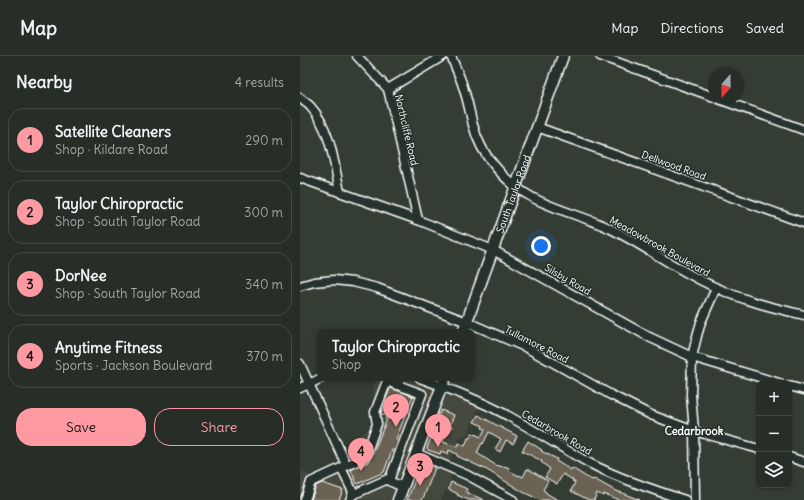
<!DOCTYPE html>
<html lang="en">
<head>
<meta charset="utf-8">
<style>
	body { margin:0; font-family:Delius,sans-serif; background:#2f362f; color:#f1f3f6 }
	.controls { position:absolute; right:12px; bottom:12px; display:grid; overflow:hidden; border-radius:8px; box-shadow:0 1px 3px #0004 }
	.controls button { width:36px; height:36px; display:grid; place-items:center; padding:0; border:0; border-bottom:1px solid #434a44; background:#272e27; color:#f1f3f6; font:20px sans-serif }
	.compass { position:absolute; left:408px; top:12px; width:36px; height:36px; border-radius:50%; background:#272e27; box-shadow:0 1px 3px #0004; rotate:200deg }
	.you { position:absolute; left:241px; top:190px; width:14px; height:14px; margin:-10px; border:3px solid #fff; border-radius:50%; background:#1a73e8; box-shadow:0 0 0 6px #1a73e833 }
	.badge { display:grid; place-items:center; width:26px; height:26px; border-radius:50%; background:#ff9aa2; color:#111; font-size:13px; font-weight:700 }
	.pin { position:absolute; translate:-50% -33px; filter:drop-shadow(0 1px 2px #0008) }
	.pin::after { content:''; position:absolute; top:21px; width:14px; height:12px; background:inherit; clip-path:polygon(0 0,100% 0,50% 100%) }
	.popup { position:absolute; left:17px; top:273px; width:158px; height:52px; box-sizing:border-box; display:grid; place-content:center; border-radius:8px; background:#272e27; filter:drop-shadow(0 1px 3px #0005); font-size:13px; white-space:nowrap; color:#a4a8a7 }
	.popup b { font-size:15px; color:#f1f3f6 }
	.popup::after { content:''; position:absolute; left:50%; top:100%; margin-left:-8px; border:8px solid transparent; border-top-color:#272e27 }
	.list { margin:0; padding:0; list-style:none }
	h2 { display:flex; justify-content:space-between; align-items:center; height:52px; margin:0; padding:0 16px; font-size:17px }
	h2 small { font-size:13px; font-weight:400; color:#a4a8a7 }
	.list li { display:grid; grid-template-columns:26px 1fr auto; gap:12px; align-items:center; box-sizing:border-box; height:64px; margin:0 8px 8px; padding:0 8px; border:1px solid #434a44; border-radius:16px }
	.list b { display:block; font-size:15px; white-space:nowrap }
	.list p { margin:0; font-size:13px; white-space:nowrap; color:#a4a8a7 }
	.list em { font-size:13px; font-style:normal; color:#a4a8a7 }
	.actions { display:flex; gap:8px; padding:12px 16px }
	.actions a { flex:1; padding:9px 0; border:1px solid #ff9aa2; border-radius:16px; text-align:center; font-size:14px; color:#ff9aa2 }
	.actions .main { background:#ff9aa2; color:#111 }
	.icon { flex:none; width:22px; height:22px; fill:none; stroke:currentColor; stroke-width:2; stroke-linecap:round; stroke-linejoin:round }
	.map { position:relative; flex:none; width:504px; height:444px; overflow:hidden }
	header { display:flex; align-items:center; gap:24px; box-sizing:border-box; height:56px; padding:0 20px; background:#272e27; border-bottom:1px solid #434a44 }
	header strong { font-size:19px }
	nav { display:flex; gap:22px; margin-inline-start:auto; font-size:14px }
	main { display:flex }
	aside { flex:1; background:#272e27 }
	.map>svg:first-child { display:block }
	.built { fill:#44483d }
	.building { fill:#6a6352; stroke:#fff }
	.lines { fill:none; stroke-linecap:round; stroke-linejoin:round }
	.minor-casing { stroke:#fff; stroke-width:11 }
	.major-casing { stroke:#fff; stroke-width:13 }
	.minor { stroke:#26332d; stroke-width:8 }
	.major { stroke:#26332d; stroke-width:10 }
	.labels { text-anchor:middle; stroke-width:3.5; stroke-linejoin:round; paint-order:stroke }
	.street-label { font-size:10px; fill:#fff; stroke:#26332d }
	.neighbourhood-label { font-size:11px; font-weight:bold; fill:#fff; stroke:#26332d }
</style>
</head>
<body>
<header>
<strong>Map</strong>
<nav><a>Map</a><a>Directions</a><a>Saved</a></nav>
</header>
<main>
<aside>
<h2>Nearby<small>4 results</small></h2>
<ul class="list">
<li><span class="badge">1</span><div><b>Satellite Cleaners</b><p>Shop · Kildare Road</p></div><em>290 m</em></li>
<li><span class="badge">2</span><div><b>Taylor Chiropractic</b><p>Shop · South Taylor Road</p></div><em>300 m</em></li>
<li><span class="badge">3</span><div><b>DorNee</b><p>Shop · South Taylor Road</p></div><em>340 m</em></li>
<li><span class="badge">4</span><div><b>Anytime Fitness</b><p>Sports · Jackson Boulevard</p></div><em>370 m</em></li>
</ul>
<div class="actions"><a class="main">Save</a><a>Share</a></div>
</aside>
<div class="map">
<svg width="504" height="444" viewBox="0 0 504 444">
	<rect width="100%" height="100%" fill="#343d34"/>
	<filter id="ink" filterUnits="userSpaceOnUse"><feTurbulence type="fractalNoise" baseFrequency=".025" numOctaves="2"/><feDisplacementMap in="SourceGraphic" scale="8" xChannelSelector="R" yChannelSelector="G"/><feConvolveMatrix kernelMatrix="1 2 1 2 8 2 1 2 1" color-interpolation-filters="sRGB"/></filter>
	<g filter="url(#ink)">
		<path class="built" d="M75,322H111L180,349L167,380L160,381L149,407L156,410L141,444H0V413L10,421L58,399L50,383L74,371L71,362Z"/>
		<g class="building">
			<path d="M90,332L113,340L96,383L98,386L95,394H92L84,416L57,428L51,414L68,406L72,400L87,363H85L86,360L81,358V357Z"/>
			<path d="M141,354L154,359L150,370H152L150,375L148,374L143,386L157,391L159,387L165,390L168,382H170L172,377L181,381L185,373L182,372L183,370L174,366L178,359L217,380L213,388L206,384L200,396L195,393L201,383L189,376L183,388L182,387L177,397L197,410L198,409L201,411L202,410L204,411L205,410L209,412L208,414L219,420V419L223,421L227,413L230,414L248,425L243,434L246,436V437L258,444H240L223,436L187,414L157,400V398L149,394L148,398L141,395L140,398L128,394L127,392L135,371L139,373L143,364L138,362Z"/>
			<path d="M228,385L242,394L241,395L257,403L256,405L271,414L272,412L288,422L293,424L294,423L314,434L340,444H319L304,438L303,440L297,437L294,444H289L271,435L275,426L272,425L273,424L263,418L257,428L245,421L250,413L241,406L242,405L222,395Z"/>
			<path d="M124,407L135,412L124,440L122,444H107L121,409Z"/>
			<path d="M151,426L167,433L166,436L184,444H169L157,439L158,438L148,433Z"/>
			<path d="M22,427L43,434L39,444H11L16,430Z"/>
		</g>
		<g class="lines">
			<g class="minor-casing">
				<g id="minor">
					<path d="M57,0L88,33L118,164"/>
					<path d="M151,0C155,11 161,22 164,34C168,45 170,58 173,69C177,84 184,98 194,109C226,150 265,152 309,172C346,190 379,216 417,232C445,245 474,252 504,259"/>
					<path d="M300,0L414,41"/>
					<path d="M88,33L143,0"/>
					<path d="M0,42C3,45 7,47 10,50C31,73 34,107 40,136"/>
					<path d="M416,42L504,74"/>
					<path d="M237,71L504,167"/>
					<path d="M0,122L118,164L193,194L349,281L392,301L479,327"/>
					<path d="M0,230L14,226L34,224L53,226L77,232L167,266L227,292L311,339L351,359L394,375L459,393"/>
					<path d="M0,308L45,406"/>
					<path d="M120,322C147,332 174,342 199,355C230,371 260,391 291,408C321,423 353,434 385,444"/>
					<path d="M489,330L504,334"/>
					<path d="M0,332L22,322"/>
					<path d="M116,397L167,419L213,444"/>
					<path d="M489,401L504,406"/>
					<path d="M41,412L54,438"/>
					<path d="M89,425L103,431"/>
					<path d="M5,444L11,426L65,401L77,368L75,356L87,325"/>
					<path d="M50,444L52,439L90,422L122,338L87,325V322"/>
					<path d="M395,444L394,375L391,339L392,301L397,280L401,266L416,232"/>
				</g>
			</g>
			<g class="major-casing">
				<g id="major">
					<path id="s1" d="M163,276L263,0"/>
					<path d="M98,444L145,322"/>
				</g>
			</g>
			<use href="#minor" class="minor"/>
			<use href="#major" class="major"/>
		</g>
	</g>
	<g class="labels">
		<g class="street-label">
			<text transform="translate(107 74) rotate(77)" y="4">Northcliffe Road</text>
			<text transform="translate(374 109) rotate(20)" y="4">Dellwood Road</text>
			<text dy="4" stroke="none"><textPath href="#s1" startOffset="147">South Taylor Road</textPath></text>
			<text transform="translate(360 190) rotate(29)" y="4">Meadowbrook Boulevard</text>
			<text transform="translate(268 223) rotate(30)" y="4">Silsby Road</text>
			<text transform="translate(237 288) rotate(27)" y="4">Tullamore Road</text>
			<text transform="translate(257 376) rotate(30)" y="4">Cedarbrook Road</text>
		</g>
		<g class="neighbourhood-label">
			<text x="394" y="379">Cedarbrook</text>
		</g>
	</g>
</svg>
<div class="controls">
<button>+</button>
<button>−</button>
<button><svg class="icon" aria-label="layers" viewBox="0 0 24 24"><path d="M12 4l9 5-9 5-9-5zM3 14l9 5 9-5"/></svg></button>
</div>
<svg class="compass" viewBox="-18 -18 36 36"><path d="M0-13l5 13h-10z" fill="#e53935"/><path d="M0 13l5-13h-10z" fill="#a4a8a7"/></svg>
<div class="you"></div>
<div class="pin badge" style="left:138px;top:391px">1</div>
<div class="pin badge" style="left:96px;top:371px">2</div>
<div class="popup"><b>Taylor Chiropractic</b>Shop</div>
<div class="pin badge" style="left:120px;top:430px">3</div>
<div class="pin badge" style="left:61px;top:415px">4</div>
</div>
</main>
</body>
</html>
